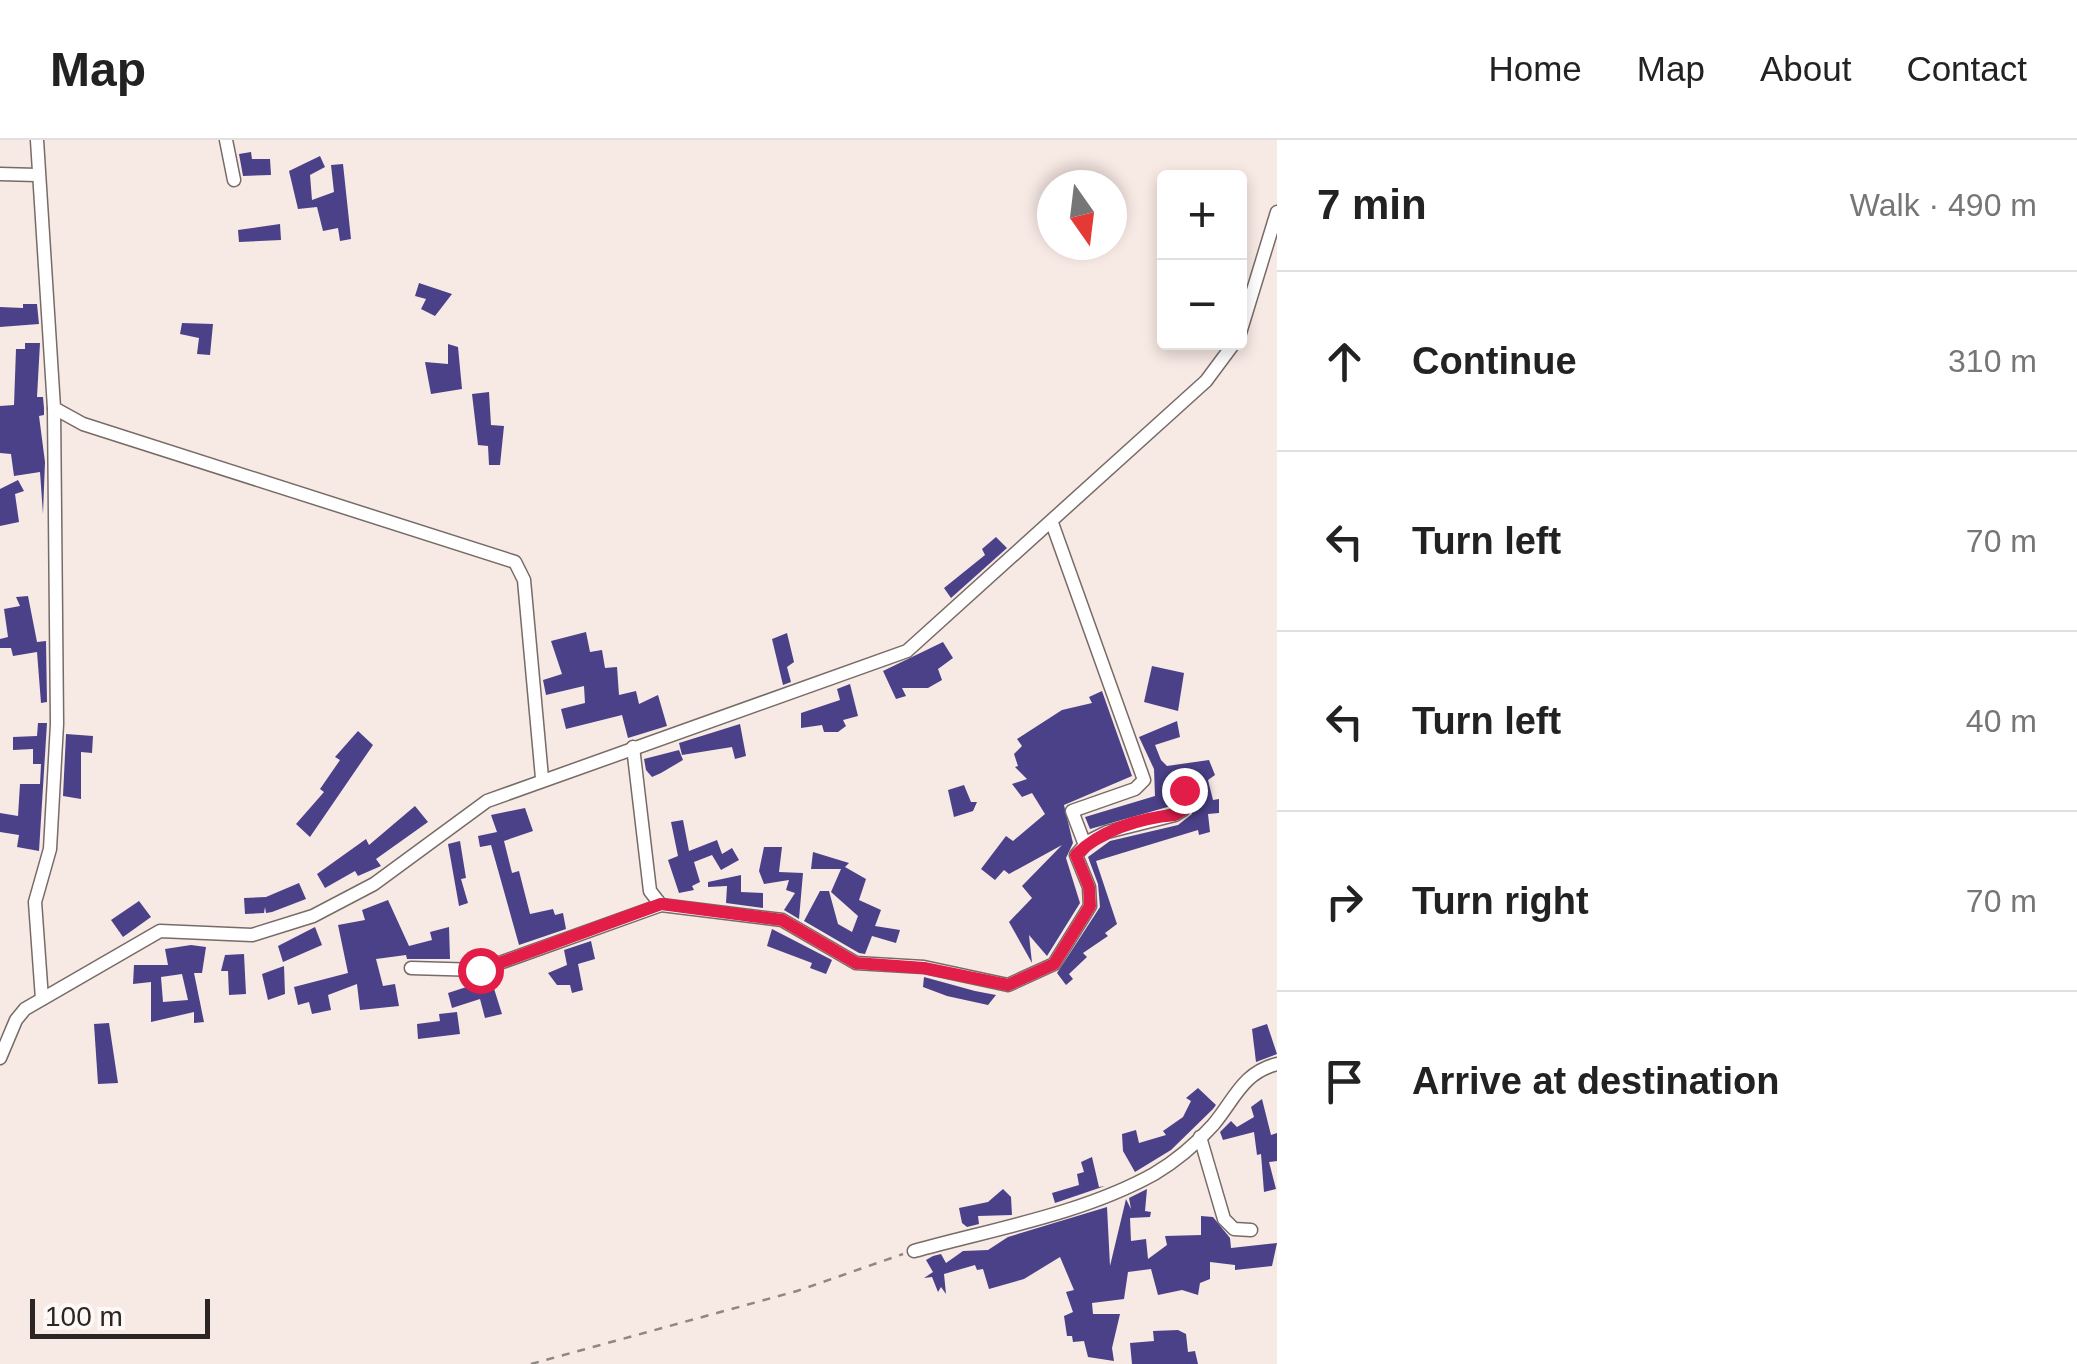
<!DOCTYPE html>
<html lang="en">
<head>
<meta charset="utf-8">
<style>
	body { margin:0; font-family:Arial,sans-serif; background:#f6f6f6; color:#222 }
	.controls { position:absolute; right:30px; top:30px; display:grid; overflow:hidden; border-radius:10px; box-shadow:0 5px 15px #0003 }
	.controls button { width:90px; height:90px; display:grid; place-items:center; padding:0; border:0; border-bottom:2px solid #e0e0e0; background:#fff; color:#222; font:50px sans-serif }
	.compass { position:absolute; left:1037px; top:30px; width:90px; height:90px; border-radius:50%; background:#fff; box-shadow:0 5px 15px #0003; rotate:166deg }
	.scale { position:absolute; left:30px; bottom:25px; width:180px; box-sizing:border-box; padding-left:10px; border:5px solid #2b2624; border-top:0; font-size:28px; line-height:35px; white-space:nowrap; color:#2b2624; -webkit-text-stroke:8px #fef8f6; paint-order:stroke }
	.stop { position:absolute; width:30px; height:30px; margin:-22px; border:8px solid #e11d48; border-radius:50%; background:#fff }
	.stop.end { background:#e11d48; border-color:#fff; box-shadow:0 2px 10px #0008 }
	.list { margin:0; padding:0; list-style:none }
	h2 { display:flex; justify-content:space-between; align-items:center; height:130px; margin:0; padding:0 40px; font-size:42px }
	h2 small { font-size:32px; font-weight:400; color:#767676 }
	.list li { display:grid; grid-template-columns:65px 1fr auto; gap:30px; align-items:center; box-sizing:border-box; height:180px; padding:0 40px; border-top:2px solid #e0e0e0 }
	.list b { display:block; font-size:38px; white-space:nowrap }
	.list em { font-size:32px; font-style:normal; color:#767676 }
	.icon { flex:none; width:55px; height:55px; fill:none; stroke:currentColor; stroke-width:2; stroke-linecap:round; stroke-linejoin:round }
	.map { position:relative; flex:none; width:1277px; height:1224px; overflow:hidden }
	header { display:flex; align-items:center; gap:60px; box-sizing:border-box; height:140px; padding:0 50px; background:#fff; border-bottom:2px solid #e0e0e0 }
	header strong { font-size:48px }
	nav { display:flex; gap:55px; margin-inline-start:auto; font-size:35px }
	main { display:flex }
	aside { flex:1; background:#fff }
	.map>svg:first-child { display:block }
	.building { fill:#4b4189; fill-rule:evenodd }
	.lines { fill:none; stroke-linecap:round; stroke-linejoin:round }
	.minor-casing { stroke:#776b67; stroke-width:15 }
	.path { stroke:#908783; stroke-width:2.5; stroke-dasharray:8 8; stroke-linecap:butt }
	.minor { stroke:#fff; stroke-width:12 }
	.route { stroke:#e11d48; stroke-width:12 }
</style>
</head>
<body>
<header>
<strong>Map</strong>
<nav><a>Home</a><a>Map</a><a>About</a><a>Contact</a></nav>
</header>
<main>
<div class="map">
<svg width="1277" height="1224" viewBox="0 0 1277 1224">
	<rect width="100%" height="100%" fill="#f7e9e4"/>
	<g class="building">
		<path d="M251,12L252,19H270L271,35L243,36L239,14Z"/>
		<path d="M320,16L325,27L310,35L312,60L334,52L331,25L343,24L351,99L340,101L338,88L323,91L317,67L298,69L289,31Z"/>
		<path d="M280,84L281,100L239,102L238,90Z"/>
		<path d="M419,143L452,154L435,176L421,169L426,159L415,156Z"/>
		<path d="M23,164H37L39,184L0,187V167L23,168Z"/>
		<path d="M182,183L213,184L210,215L197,214L199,198L180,194Z"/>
		<path d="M25,203H40L37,257H43L44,268V275L39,276L45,322L43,374L40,332L14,336L11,314L0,313V266L14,265L16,209H25Z"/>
		<path d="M448,204L458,207L462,249L431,254L425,222L448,224Z"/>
		<path d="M489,252L491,285L504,286L500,325H489L488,306L478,305L472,254Z"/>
		<path d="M18,340L24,351L15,354L19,382L0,386V349Z"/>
		<path d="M996,397L1007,408L951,458L944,448L985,415L982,409Z"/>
		<path d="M28,456L37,502L46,501L47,562L41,563L37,512L13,516L11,508H0V499L8,497L4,469L20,466L16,457Z"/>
		<path d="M586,492L590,512L602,510L605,528L617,527L619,555L636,551L639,564L658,555L667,586L628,598L622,575L566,589L561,569L585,563L584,546L546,555L543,540L562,534L551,501Z"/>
		<path d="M787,493L794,522L787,527L791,542L783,545L772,499Z"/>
		<path d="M943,502L953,518L938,529L942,540L928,548H902L906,556L896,559L883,531Z"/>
		<path d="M1152,526L1184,533L1178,571L1144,562Z"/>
		<path d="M850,544L858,576L843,580L846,586L838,592H824L822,585L801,588V573L840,560L837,549Z"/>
		<path d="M1102,551L1132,636L1064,665L1073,703L1066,718L1080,763L1047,816L1029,795L1032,823L1009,782L1032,758L1022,746L1062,705L1009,734L1004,730L995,740L981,729L1006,696L1013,701L1045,674L1032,653L1022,657L1012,644L1027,639L1015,627L1018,626L1014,614L1022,606L1017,599L1062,570L1092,563L1089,557Z"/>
		<path d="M1177,581L1180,597L1155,605L1161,620L1167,626L1209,620L1215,635L1208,640L1213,660L1219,659V673L1208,674L1210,692L1199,695L1198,690L1096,721L1117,784L1105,793L1108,796L1083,813L1087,817L1069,834L1073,839L1066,845L1057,833L1100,767L1098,744L1088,717L1110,701L1178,685L1192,674L1193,646L1184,640L1175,645L1171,666L1090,689L1085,677L1155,656L1154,629L1139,597Z"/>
		<path d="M38,583H47L39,711L17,707L19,695L0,692V673L18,676L20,644H40L41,624H33V609L13,610V597L37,596Z"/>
		<path d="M740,584L746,616L735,619L732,607L682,615L679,603Z"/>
		<path d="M358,591L373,605L310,697L296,684L324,652L320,649L340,620L335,617Z"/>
		<path d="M66,594L93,596L92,613L81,612V659L63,656Z"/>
		<path d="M679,610L683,620L661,633L652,637L646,630L644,619Z"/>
		<path d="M964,645L971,662H977L973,671L954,677L948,650Z"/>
		<path d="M415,666L428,682L376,719L381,726L358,736L355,731L325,748L317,734L366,699L369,705Z"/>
		<path d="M525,668L533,691L504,701L512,733L519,731L530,774L553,769L555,775L563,773L566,789L519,805L491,705L480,707L478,696L497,692L491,675Z"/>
		<path d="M683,680L689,711L717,700L722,714L732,708L739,720L721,730L712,715L694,722L700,742L692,746L694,750L679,753L668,720L678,716L671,682Z"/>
		<path d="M460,701L466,738L461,739L468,763L459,766L448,704Z"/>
		<path d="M764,707H782L779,732L803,733L799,779L784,770L795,753L786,750L789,740L764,744L759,731Z"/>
		<path d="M813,712L849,723L845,727L866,739L859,760L881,770L875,786L900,790L896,803L872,796L865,814L859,813L804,781L820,751H829L838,784L852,792L858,776L831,752L841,729H811Z"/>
		<path d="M741,735V752L763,753V768L726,763L727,746L708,747V742Z"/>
		<path d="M299,743L306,759L272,772L266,773L265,767L264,773L245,774L244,758L266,757Z"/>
		<path d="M388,760L409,806L432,800L430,792L449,787L450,819H407L406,815L376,819L383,846L395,844L399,866L360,870L357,844L328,855L331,870L312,874L309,862L298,865L294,847L348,833L338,785L365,780L362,770Z"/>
		<path d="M139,761L151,777L123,797L111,780Z"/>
		<path d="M315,787L322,805L283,822L278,806Z"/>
		<path d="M772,789L832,820L826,834L810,828L812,823L767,806Z"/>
		<path d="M591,801L595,819L578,824L583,850L572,853L570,845H557L548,833L567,825L564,810Z"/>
		<path d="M191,805L206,807L202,833H194L204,882L194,883V872L151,882V842L133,844L134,825H168L165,809ZM182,834L188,860L163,862L161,837Z"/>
		<path d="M244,814L246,854L229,855L228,831H221L225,815Z"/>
		<path d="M284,826L285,854L268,860L262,834Z"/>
		<path d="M924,837L975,851L996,855L988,865L947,856L923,847Z"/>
		<path d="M491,839L502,874L485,878L480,859L452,868L448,853Z"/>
		<path d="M457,872L460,894L418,899L417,884L440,881L439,874Z"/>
		<path d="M109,883L118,943L98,944L94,884Z"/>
		<path d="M1267,884L1277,914L1256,922L1252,889Z"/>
		<path d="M1198,948L1216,965L1213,969L1171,1010L1135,1032L1123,1011L1122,994L1136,990L1139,1003L1166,995L1163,991L1183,977L1191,961L1186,958Z"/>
		<path d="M1262,959L1271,995L1277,993V1021L1269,1022L1276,1049L1264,1052L1261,1014L1257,1015L1254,992L1223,1000L1220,992L1231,981L1237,987L1254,977L1251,967Z"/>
		<path d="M1092,1017L1099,1047L1105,1046L1055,1063L1052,1053L1079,1045L1077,1034L1084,1032L1081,1022Z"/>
		<path d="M1003,1049L1011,1057L1012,1075L978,1076L979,1084L967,1087L962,1083L959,1068L988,1062Z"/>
		<path d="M1147,1049L1145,1071L1151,1072L1150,1077L1130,1078L1131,1101L1146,1099L1148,1119L1167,1105L1165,1096L1201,1095V1076L1213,1077L1230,1098L1231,1108L1277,1103L1272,1126L1235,1130V1125L1210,1122V1139L1200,1143L1198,1155L1182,1150L1158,1155L1151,1129L1128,1132L1124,1159L1092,1163L1093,1174H1120L1112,1208L1114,1221L1088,1217L1084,1201L1073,1202L1072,1196H1067L1064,1176L1073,1172L1066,1152L1074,1150L1060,1117L1024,1139L989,1149L983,1129L977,1130L975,1125L944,1134L946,1154L941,1147L938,1152L932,1137L924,1138L933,1132L926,1120L933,1116L941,1114L946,1123L963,1111L988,1110L1008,1097L1107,1067L1110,1126L1126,1059L1131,1069L1129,1058Z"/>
		<path d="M1178,1190L1186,1194L1188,1212L1195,1211L1198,1224H1132L1130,1203L1154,1201L1153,1191Z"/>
	</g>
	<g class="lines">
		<g class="minor-casing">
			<g id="minor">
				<path d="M37,0L54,268L83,284L515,422L524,440L542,638"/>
				<path d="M226,0L234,40"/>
				<path d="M0,34L37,35"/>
				<path d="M1240,193L1277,72"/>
				<path d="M633,607L650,751L661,765L782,780L856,823L924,827L1008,845L1054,824L1090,766L1089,747L1076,715L1085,705L1072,671L1135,649L1144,640L1052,383"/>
				<path d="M1085,703L1107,692L1175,675L1183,670L1184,650"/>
				<path d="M411,828L480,830L661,765"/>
				<path d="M42,859L35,762L50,709L57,584L54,268"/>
				<path d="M0,918L16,880L25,869L160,791L252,795L313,776L374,744L487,661L907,511L1206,241L1235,202"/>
				<path d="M1200,997L1224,1079L1234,1089L1251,1090"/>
				<path d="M914,1111C993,1089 1082,1074 1154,1034C1176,1021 1196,1004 1213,985C1235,959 1242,933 1277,924"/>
			</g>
		</g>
		<path class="path" d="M531,1224L797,1151L903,1114"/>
		<use href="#minor" class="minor"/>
	</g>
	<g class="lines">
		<path class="route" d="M480,830L661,764L782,780L856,823L924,828L1008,845L1054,824L1090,766L1089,747L1076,715C1099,691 1139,678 1175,675L1183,670L1184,650"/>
	</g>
</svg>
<div class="controls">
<button>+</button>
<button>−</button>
</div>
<svg class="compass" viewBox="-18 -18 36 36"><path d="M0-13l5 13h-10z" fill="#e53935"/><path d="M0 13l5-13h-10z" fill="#767676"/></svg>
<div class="scale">100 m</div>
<div class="stop" style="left:480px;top:830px"></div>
<div class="stop end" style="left:1184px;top:650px"></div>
</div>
<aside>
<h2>7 min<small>Walk · 490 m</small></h2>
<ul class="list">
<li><svg class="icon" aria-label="ahead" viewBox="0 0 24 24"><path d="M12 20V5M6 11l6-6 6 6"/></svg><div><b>Continue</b></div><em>310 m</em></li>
<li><svg class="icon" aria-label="left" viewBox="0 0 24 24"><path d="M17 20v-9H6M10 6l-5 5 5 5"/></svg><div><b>Turn left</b></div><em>70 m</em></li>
<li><svg class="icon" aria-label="left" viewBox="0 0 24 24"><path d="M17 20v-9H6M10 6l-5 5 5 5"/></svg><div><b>Turn left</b></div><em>40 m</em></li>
<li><svg class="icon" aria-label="right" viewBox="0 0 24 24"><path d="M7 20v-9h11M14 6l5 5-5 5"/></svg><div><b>Turn right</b></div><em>70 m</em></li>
<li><svg class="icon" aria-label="arrive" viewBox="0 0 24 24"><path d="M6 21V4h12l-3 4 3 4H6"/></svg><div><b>Arrive at destination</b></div></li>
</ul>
</aside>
</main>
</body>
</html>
